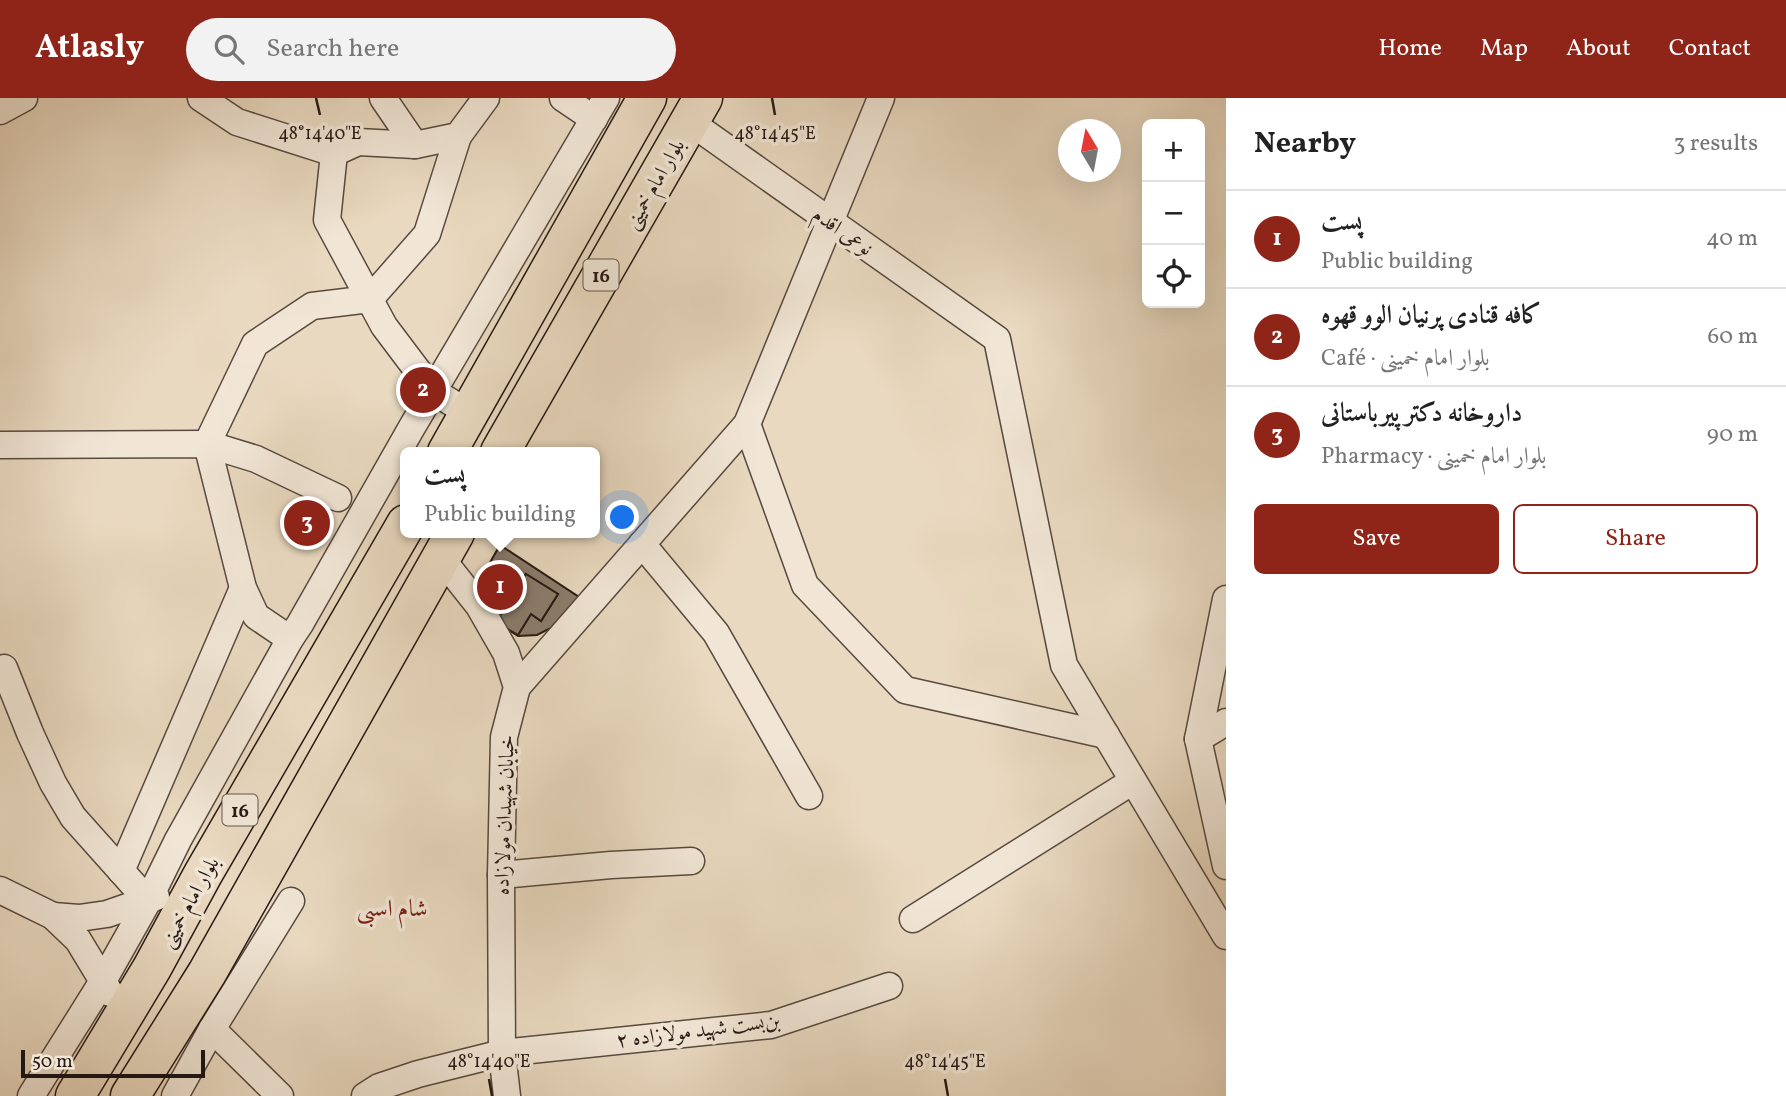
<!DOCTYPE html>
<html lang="en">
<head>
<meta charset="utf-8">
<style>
	body { margin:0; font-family:Vollkorn,Amiri,serif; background:#f2f2f2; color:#222 }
	.controls { position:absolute; right:21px; top:21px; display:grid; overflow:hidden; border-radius:10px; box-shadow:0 7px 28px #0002 }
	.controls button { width:63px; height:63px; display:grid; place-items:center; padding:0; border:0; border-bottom:2px solid #e0e0e0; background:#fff; color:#222; font:35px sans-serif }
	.compass { position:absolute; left:1058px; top:21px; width:63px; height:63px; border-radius:50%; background:#fff; box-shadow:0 7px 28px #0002; rotate:350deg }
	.scale { position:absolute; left:21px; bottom:18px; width:184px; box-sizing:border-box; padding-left:7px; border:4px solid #261914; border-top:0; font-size:19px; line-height:24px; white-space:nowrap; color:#261914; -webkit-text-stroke:5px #f1e6d6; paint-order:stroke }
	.you { position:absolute; left:623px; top:420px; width:24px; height:24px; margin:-18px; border:5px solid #fff; border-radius:50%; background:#1a73e8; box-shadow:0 0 0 10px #1a73e833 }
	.badge { display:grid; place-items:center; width:46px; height:46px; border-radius:50%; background:#8f2418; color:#fff; font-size:23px; font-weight:700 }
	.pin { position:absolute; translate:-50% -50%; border:4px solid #fff; box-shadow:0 2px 7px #0006 }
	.popup { position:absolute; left:400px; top:349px; width:200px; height:91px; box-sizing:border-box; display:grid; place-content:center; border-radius:10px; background:#fff; filter:drop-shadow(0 2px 5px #0005); font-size:23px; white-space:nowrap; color:#767676 }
	.popup b { font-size:26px; color:#222 }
	.popup::after { content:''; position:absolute; left:50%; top:100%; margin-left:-14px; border:14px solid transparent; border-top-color:#fff }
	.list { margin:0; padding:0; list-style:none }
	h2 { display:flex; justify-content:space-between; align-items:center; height:91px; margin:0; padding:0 28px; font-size:30px }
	h2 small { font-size:23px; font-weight:400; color:#767676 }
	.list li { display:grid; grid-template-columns:46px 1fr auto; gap:21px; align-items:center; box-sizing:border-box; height:98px; padding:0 28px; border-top:2px solid #e0e0e0 }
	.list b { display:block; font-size:26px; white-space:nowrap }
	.list p { margin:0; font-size:23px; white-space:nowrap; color:#767676 }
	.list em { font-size:23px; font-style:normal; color:#767676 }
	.actions { display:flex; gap:14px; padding:21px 28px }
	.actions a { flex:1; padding:16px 0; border:2px solid #8f2418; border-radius:10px; text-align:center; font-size:24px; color:#8f2418 }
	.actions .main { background:#8f2418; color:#fff }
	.icon { flex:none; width:38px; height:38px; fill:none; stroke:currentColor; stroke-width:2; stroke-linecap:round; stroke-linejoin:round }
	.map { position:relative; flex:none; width:1226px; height:998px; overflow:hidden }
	header { display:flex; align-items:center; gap:42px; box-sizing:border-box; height:98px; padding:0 35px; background:#8f2418; color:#fff }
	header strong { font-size:33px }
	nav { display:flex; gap:38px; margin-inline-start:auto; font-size:24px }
	.search { width:490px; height:63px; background:#f2f2f2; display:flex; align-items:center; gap:18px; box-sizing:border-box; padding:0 24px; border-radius:38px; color:#767676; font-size:26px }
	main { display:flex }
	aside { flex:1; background:#fff }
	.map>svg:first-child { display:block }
	.building { fill:#8b7d6d; stroke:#261914; stroke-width:2; fill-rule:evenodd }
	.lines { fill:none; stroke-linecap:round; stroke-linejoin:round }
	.minor-casing { stroke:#57493f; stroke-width:29 }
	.highway-casing { stroke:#261914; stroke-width:41 }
	.minor { stroke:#f1e6d6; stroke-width:26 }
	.highway { stroke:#e9d9c0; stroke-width:38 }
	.ticks { fill:none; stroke:#261914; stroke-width:2.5 }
	.labels { text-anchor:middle; stroke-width:7; stroke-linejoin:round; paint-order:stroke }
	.shield { fill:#f1e6d6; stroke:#63564e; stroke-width:2 }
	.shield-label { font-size:19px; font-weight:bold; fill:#261914 }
	.street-label { font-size:21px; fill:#261914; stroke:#f1e6d6 }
	.quarter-label { font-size:24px; fill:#7a1f14; stroke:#f1e6d6 }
	.ticks-label { font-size:18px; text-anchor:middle; fill:#261914; stroke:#f1e6d6; stroke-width:7; stroke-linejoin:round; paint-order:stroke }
</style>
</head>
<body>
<header>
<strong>Atlasly</strong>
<div class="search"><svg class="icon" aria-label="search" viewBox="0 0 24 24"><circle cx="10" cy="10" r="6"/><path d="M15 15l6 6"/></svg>Search here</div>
<nav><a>Home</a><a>Map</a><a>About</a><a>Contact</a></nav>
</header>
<main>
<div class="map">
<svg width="1226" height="998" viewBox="0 0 1226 998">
	<rect width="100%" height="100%" fill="#e9d9c0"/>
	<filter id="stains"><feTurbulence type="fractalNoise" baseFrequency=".00286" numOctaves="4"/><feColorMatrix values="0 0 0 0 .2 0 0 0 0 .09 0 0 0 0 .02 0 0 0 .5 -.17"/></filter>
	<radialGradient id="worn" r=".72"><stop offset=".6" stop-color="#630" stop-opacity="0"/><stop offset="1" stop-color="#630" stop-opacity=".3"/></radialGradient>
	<g class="building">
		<path d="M305,396L324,404L325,417L312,444L289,433Z"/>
		<path d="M500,447L579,499L551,530L537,537L518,538L496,524L480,482ZM526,476L558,496L541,523L531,516L518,537L496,524Z"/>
		<path d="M526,476L558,496L541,523L531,516L518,537L496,524Z"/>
	</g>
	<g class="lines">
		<g class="minor-casing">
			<g id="minor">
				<path d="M201,0L237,24L334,55L358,44L415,47L458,38L486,0"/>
				<path d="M383,0L415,47"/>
				<path d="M563,0L594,21"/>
				<path d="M0,13L24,0"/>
				<path d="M690,24L997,241L1064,567L1226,838"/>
				<path d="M334,55L327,122L384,228L433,293L470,316"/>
				<path d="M747,326L805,487L905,592L1106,637"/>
				<path d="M0,347L207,346L256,361L338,400"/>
				<path d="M642,446L716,535L809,698"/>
				<path d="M441,460L479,508L506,555L517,589L504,639L501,777L502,955L507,998"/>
				<path d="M1226,501L1198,641L1226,768"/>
				<path d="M290,541L256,518L243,490L207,346L255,246L312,208L370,201L427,136L458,38"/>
				<path d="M4,570L30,635L53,685L73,719L148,803"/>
				<path d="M517,589L747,326L881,0"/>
				<path d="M1198,641L1226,624"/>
				<path d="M121,773L243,490"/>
				<path d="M501,777L611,767L691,763"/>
				<path d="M0,792L53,818L78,842L110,895"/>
				<path d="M53,818L79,820L107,816L156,799"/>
				<path d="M913,821L1133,683"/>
				<path d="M212,931L280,998"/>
				<path d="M31,998L103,883L148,803L178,742L290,541L300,526L412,329L606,0"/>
				<path d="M175,998L212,931L291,803"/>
				<path d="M365,998L379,989L418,976L502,955L771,927L889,888"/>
			</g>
		</g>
		<g class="highway-casing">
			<g id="highway">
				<path d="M447,354L647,0"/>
				<path d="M500,354L703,0"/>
				<path d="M75,998L152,870L203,776L406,426"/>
				<path d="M130,998L207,875L455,435"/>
			</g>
		</g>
		<use href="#minor" class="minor"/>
		<use href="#highway" class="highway"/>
	</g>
	<path class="ticks" d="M316,0L320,17M772,0L775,17M489,981L492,998M945,981L948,998"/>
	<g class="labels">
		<g class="shield">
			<rect x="583.5" y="161.5" width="35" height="31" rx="5"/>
			<rect x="222.5" y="696.5" width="35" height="31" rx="5"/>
		</g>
		<g class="shield-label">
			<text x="601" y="184">16</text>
			<text x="240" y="719">16</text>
		</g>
		<g class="street-label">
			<text transform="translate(654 86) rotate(-60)" y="7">بلوار امام خمینی</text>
			<text transform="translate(843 133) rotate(35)" y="7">نوعی اقدم</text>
			<text transform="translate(504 717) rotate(-88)" y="7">خیابان شهیدان مولازاده</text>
			<text transform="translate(189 804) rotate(-61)" y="7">بلوار امام خمینی</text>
			<text transform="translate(698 932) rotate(-7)" y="7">بن‌بست شهید مولازاده ۲</text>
		</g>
		<g class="quarter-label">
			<text x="392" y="818">شام اسبی</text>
		</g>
	</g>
	<g class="ticks-label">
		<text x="320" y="41">48°14'40"E</text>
		<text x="775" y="41">48°14'45"E</text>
		<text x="489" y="969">48°14'40"E</text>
		<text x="945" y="969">48°14'45"E</text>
	</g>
	<rect width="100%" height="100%" filter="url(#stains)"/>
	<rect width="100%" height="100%" fill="url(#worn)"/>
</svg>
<div class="controls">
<button>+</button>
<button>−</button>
<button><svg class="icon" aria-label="locate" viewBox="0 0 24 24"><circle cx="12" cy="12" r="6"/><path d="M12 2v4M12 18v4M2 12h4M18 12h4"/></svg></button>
</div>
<svg class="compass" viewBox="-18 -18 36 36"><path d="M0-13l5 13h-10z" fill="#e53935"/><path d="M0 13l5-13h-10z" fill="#767676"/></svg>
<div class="scale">50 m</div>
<div class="you"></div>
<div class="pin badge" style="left:500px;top:489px">1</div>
<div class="popup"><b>پست</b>Public building</div>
<div class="pin badge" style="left:423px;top:292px">2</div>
<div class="pin badge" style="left:307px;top:425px">3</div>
</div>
<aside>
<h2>Nearby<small>3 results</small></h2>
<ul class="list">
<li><span class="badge">1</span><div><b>پست</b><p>Public building</p></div><em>40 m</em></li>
<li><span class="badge">2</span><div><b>کافه قنادی پرنیان الوو قهوه</b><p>Café · بلوار امام خمینی</p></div><em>60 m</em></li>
<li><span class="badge">3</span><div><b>داروخانه دکتر پیرباستانی</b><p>Pharmacy · بلوار امام خمینی</p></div><em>90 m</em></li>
</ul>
<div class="actions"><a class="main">Save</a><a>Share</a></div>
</aside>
</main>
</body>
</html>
